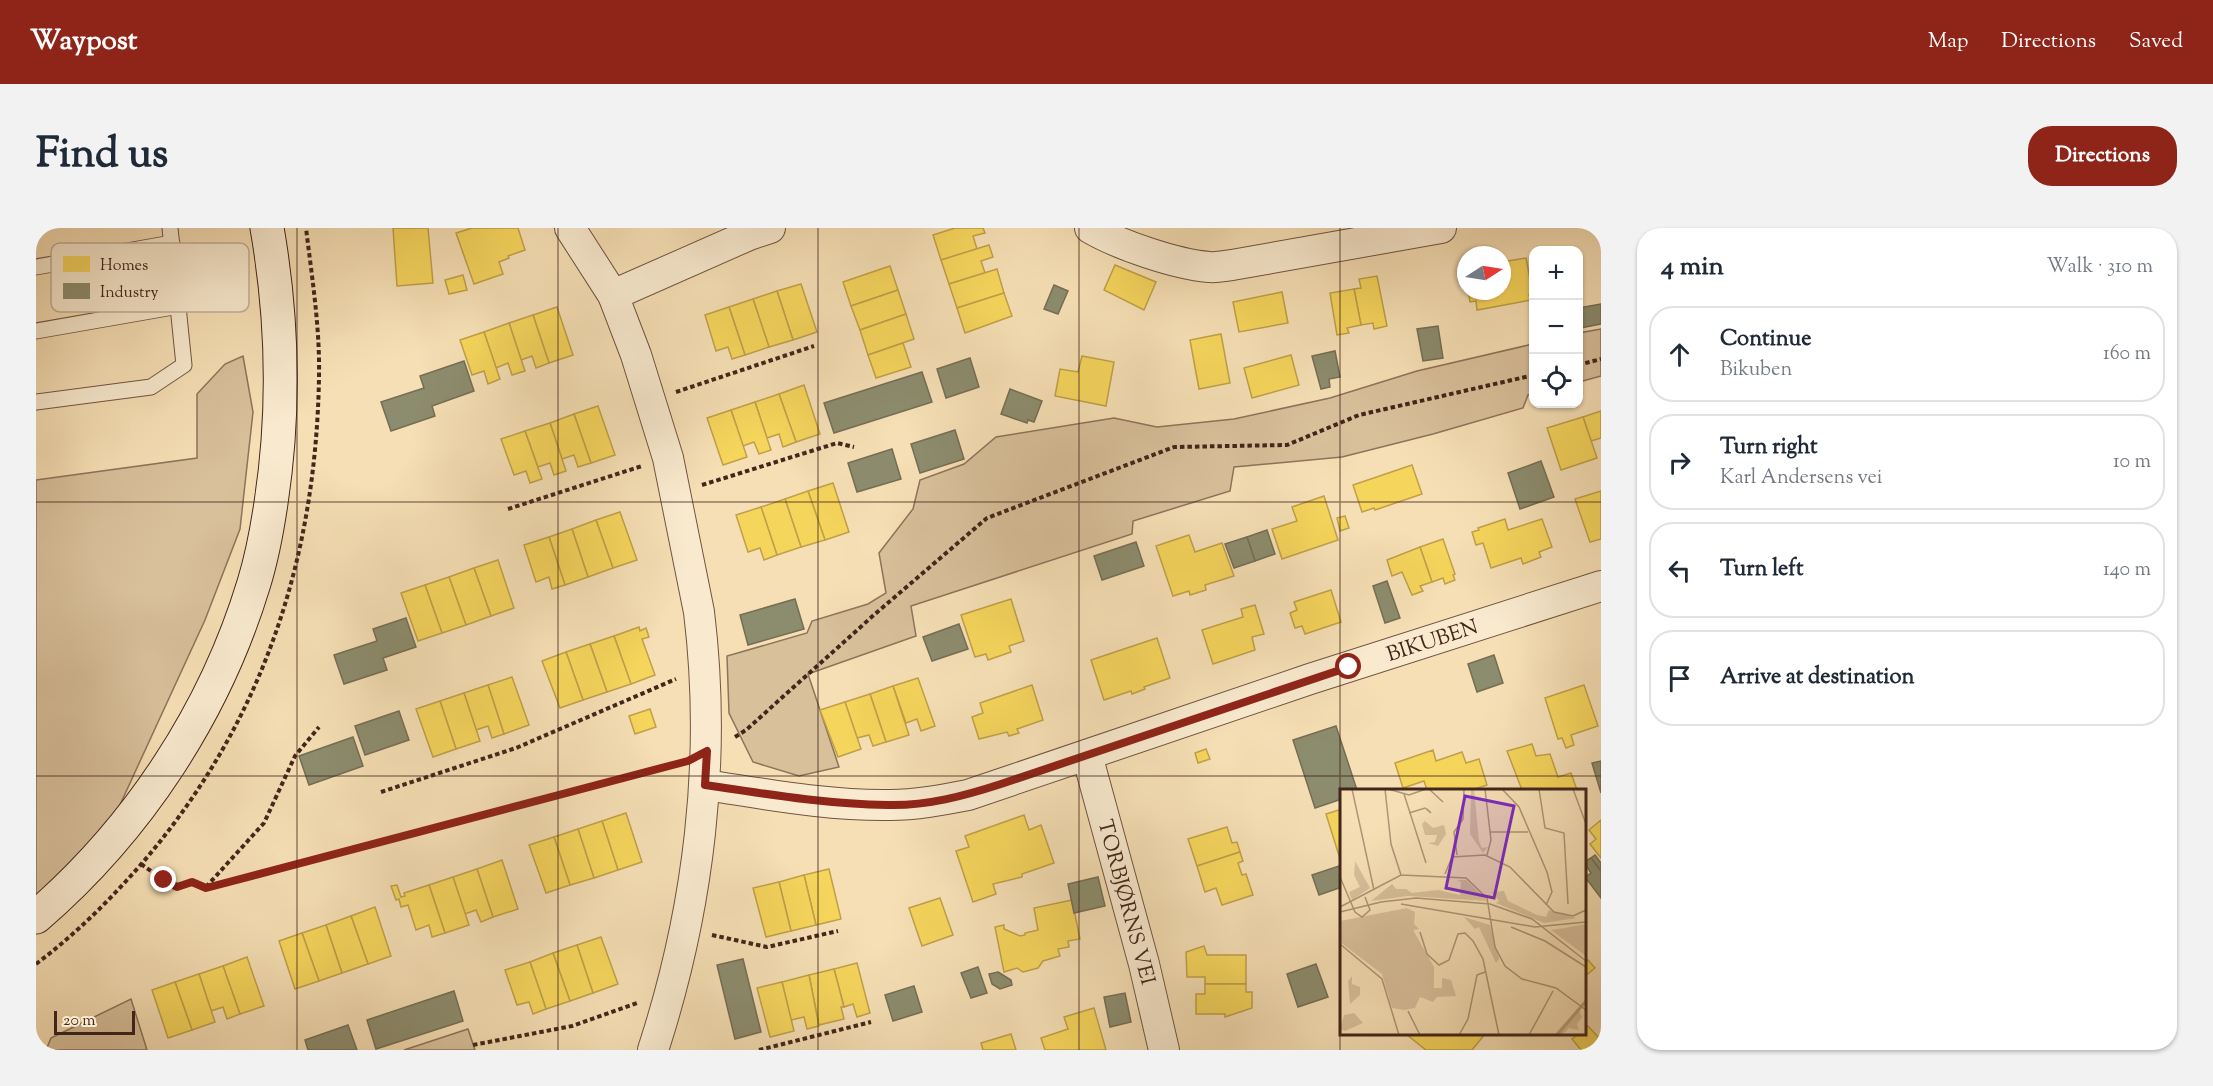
<!DOCTYPE html>
<html lang="en">
<head>
<meta charset="utf-8">
<style>
	body { margin:0; font-family:"Sorts Mill Goudy",serif; background:#f2f2f3; color:#1f2937 }
	.controls { position:absolute; right:18px; top:18px; display:grid; overflow:hidden; border-radius:12px; box-shadow:0 2px 4px #0004 }
	.controls button { width:54px; height:54px; display:grid; place-items:center; padding:0; border:0; border-bottom:2px solid #e0e1e3; background:#fff; color:#1f2937; font:30px sans-serif }
	.compass { position:absolute; left:1421px; top:18px; width:54px; height:54px; border-radius:50%; background:#fff; box-shadow:0 2px 4px #0004; rotate:78deg }
	.scale { position:absolute; left:18px; bottom:15px; width:81px; box-sizing:border-box; padding-left:6px; border:3px solid #43261b; border-top:0; font-size:16px; line-height:21px; white-space:nowrap; color:#43261b; -webkit-text-stroke:4px #f9eacf; paint-order:stroke }
	.stop { position:absolute; width:18px; height:18px; margin:-14px; border:4px solid #8f2418; border-radius:50%; background:#fff }
	.stop.end { background:#8f2418; border-color:#fff; box-shadow:0 2px 6px #0008 }
	.list { margin:0; padding:0; list-style:none }
	h2 { display:flex; justify-content:space-between; align-items:center; height:78px; margin:0; padding:0 24px; font-size:26px }
	h2 small { font-size:20px; font-weight:400; color:#747a83 }
	.list li { display:grid; grid-template-columns:39px 1fr auto; gap:18px; align-items:center; box-sizing:border-box; height:96px; margin:0 12px 12px; padding:0 12px; border:2px solid #e0e1e3; border-radius:24px }
	.list b { display:block; font-size:22px; white-space:nowrap }
	.list p { margin:0; font-size:20px; white-space:nowrap; color:#747a83 }
	.list em { font-size:20px; font-style:normal; color:#747a83 }
	.icon { flex:none; width:33px; height:33px; fill:none; stroke:currentColor; stroke-width:2; stroke-linecap:round; stroke-linejoin:round }
	.map { position:relative; flex:none; width:1565px; height:822px; overflow:hidden; border-radius:24px }
	header { display:flex; align-items:center; gap:36px; box-sizing:border-box; height:84px; padding:0 30px; background:#8f2418; color:#fff }
	header strong { font-size:28px }
	nav { display:flex; gap:33px; margin-inline-start:auto; font-size:21px }
	.intro { display:flex; align-items:center; justify-content:space-between; box-sizing:border-box; height:144px; padding:0 36px }
	h1 { margin:0; font-size:42px }
	.button { padding:15px 27px; border-radius:24px; background:#8f2418; color:#fff; font-size:21px; font-weight:700 }
	main { display:flex; gap:36px; padding:0 36px }
	aside { flex:1; background:#fff; border-radius:24px; box-shadow:0 2px 4px #0004 }
	.map>svg:first-child { display:block }
	.green { fill:#d8c09b; stroke:#8e735b; stroke-width:1.5 }
	.homes { fill:#f6d55c; stroke:#c0a048; stroke-width:1.5 }
	.industry { fill:#8c8c6e; stroke:#766d55; stroke-width:1.5 }
	.lines { fill:none; stroke-linecap:round; stroke-linejoin:round }
	.lane-casing { stroke:#705442; stroke-width:17 }
	.street-casing { stroke:#705442; stroke-width:32 }
	.secondary-casing { stroke:#43261b; stroke-width:35 }
	.path { stroke:#43261b; stroke-width:4; stroke-dasharray:4.5 3; stroke-linecap:butt }
	.lane { stroke:#f9eacf; stroke-width:15 }
	.street { stroke:#f9eacf; stroke-width:30 }
	.secondary { stroke:#f9eacf; stroke-width:33 }
	.route { stroke:#8f2418; stroke-width:8 }
	.grid { fill:none; stroke:#43261b; stroke-width:1.5; stroke-opacity:0.55 }
	.labels { text-anchor:middle; stroke-width:6; stroke-linejoin:round; paint-order:stroke }
	.street-label { font-size:21px; fill:#43261b; stroke:#f9eacf }
	.inset-river { fill:none; stroke:#b9a081; stroke-width:3 }
	.inset-road { fill:none; stroke:#ae9577; stroke-width:1.5 }
	.view { fill:#7b2cbf; fill-opacity:0.15; stroke:#7b2cbf; stroke-width:3 }
	.inset-edge { fill:none; stroke:#43261b; stroke-width:3 }
	.key { fill:#f9eacf; stroke:#c2af99; stroke-width:1.5 }
	.key-label { font-size:16px; fill:#43261b }
</style>
</head>
<body>
<header>
<strong>Waypost</strong>
<nav><a>Map</a><a>Directions</a><a>Saved</a></nav>
</header>
<div class="intro"><h1>Find us</h1><a class="button">Directions</a></div>
<main>
<div class="map">
<svg width="1565" height="822" viewBox="0 0 1565 822">
	<rect width="100%" height="100%" fill="#f6dfb5"/>
	<filter id="stains"><feTurbulence type="fractalNoise" baseFrequency=".00333" numOctaves="4"/><feColorMatrix values="0 0 0 0 .2 0 0 0 0 .09 0 0 0 0 .02 0 0 0 .5 -.17"/></filter>
	<radialGradient id="worn" r=".72"><stop offset=".6" stop-color="#630" stop-opacity="0"/><stop offset="1" stop-color="#630" stop-opacity=".3"/></radialGradient>
	<g class="green">
		<path d="M1565,101V148L1543,154V105Z"/>
		<path d="M1497,116V166L1492,167L1487,180L1397,206L1306,229L1198,239L1194,263L1097,293L1096,306L875,378L880,408L772,446L803,539L763,548L717,534L693,485L691,428L771,405L776,393L832,376L850,365L843,325L877,281L884,252L928,236L960,209L1078,190L1121,199L1198,191L1294,170L1381,143Z"/>
		<path d="M207,128L217,184L204,301L169,392L71,605L0,687V252L161,230V166L189,136Z"/>
		<path d="M95,771L111,822H10L15,810Z"/>
		<path d="M432,801L439,822H368Z"/>
	</g>
	<g class="homes">
		<path d="M357,0H392L397,55L361,58Z"/>
		<path d="M436,0H482L489,22L472,28L473,30L463,34L467,46L438,56L420,5Z"/>
		<path d="M919,0H947L949,5L937,8L941,21L905,32L897,7Z"/>
		<path d="M953,17L957,29L945,33L949,45L913,56L905,32Z"/>
		<path d="M1490,30L1497,66L1493,67L1495,72L1441,82L1440,73L1434,74L1432,63H1466V34Z"/>
		<path d="M1079,37L1120,54L1108,82L1068,62Z"/>
		<path d="M854,38L862,62L815,78L807,54Z"/>
		<path d="M961,41L968,65L921,80L913,56Z"/>
		<path d="M427,47L431,62L413,66L409,52Z"/>
		<path d="M1341,48L1351,98L1338,101L1337,95L1325,97L1318,61L1325,60L1323,51Z"/>
		<path d="M765,56L781,104L757,112L741,63Z"/>
		<path d="M1318,61L1325,97L1311,100L1313,105L1301,107L1294,65Z"/>
		<path d="M862,62L870,86L824,102L815,78Z"/>
		<path d="M741,63L757,112L733,119L717,71Z"/>
		<path d="M1246,64L1252,95L1203,104L1197,74Z"/>
		<path d="M968,65L976,88L929,105L921,80Z"/>
		<path d="M717,71L733,119L709,127L693,79Z"/>
		<path d="M521,79L537,127L513,135L497,87Z"/>
		<path d="M693,79L709,127L696,131L692,119L680,123L669,87Z"/>
		<path d="M870,86L878,111L832,127L824,102Z"/>
		<path d="M497,87L513,135L500,140L496,128L485,132L473,95Z"/>
		<path d="M473,95L489,143L476,147L472,135L460,140L448,104Z"/>
		<path d="M448,104L464,151L452,156L448,143L436,147L424,112Z"/>
		<path d="M1185,106L1194,155L1163,161L1154,112Z"/>
		<path d="M867,115L875,139L840,150L832,127Z"/>
		<path d="M1255,127L1263,157L1216,170L1208,140Z"/>
		<path d="M1046,128L1078,134L1070,178L1019,168L1024,141L1042,144Z"/>
		<path d="M768,157L784,206L760,214L743,166Z"/>
		<path d="M743,166L760,214L747,219L743,206L731,210L719,174Z"/>
		<path d="M719,174L735,222L723,226L718,214L707,218L695,182Z"/>
		<path d="M562,178L579,227L555,235L538,186Z"/>
		<path d="M695,182L711,229L687,237L671,190Z"/>
		<path d="M1565,183V210L1555,213L1547,189Z"/>
		<path d="M538,186L555,235L542,239L538,227L526,231L514,195Z"/>
		<path d="M1547,189L1561,230L1525,242L1511,200Z"/>
		<path d="M514,195L530,243L518,247L514,235L502,239L489,203Z"/>
		<path d="M489,203L506,251L494,255L490,243L478,247L465,211Z"/>
		<path d="M1376,237L1386,266L1339,282L1338,280L1326,284L1317,257Z"/>
		<path d="M797,255L813,304L789,312L772,263Z"/>
		<path d="M772,263L789,312L765,319L749,271Z"/>
		<path d="M1565,263V311L1554,314L1539,271Z"/>
		<path d="M1288,268L1302,312L1246,331L1236,301L1261,293L1256,279Z"/>
		<path d="M749,271L765,319L741,327L725,279Z"/>
		<path d="M725,279L741,327L728,332L724,320L712,324L700,287Z"/>
		<path d="M584,284L601,332L577,340L560,292Z"/>
		<path d="M1309,288L1313,300L1304,303L1301,290Z"/>
		<path d="M1469,291L1472,302L1506,291L1516,319L1503,324L1505,329L1487,336L1485,330L1455,340L1447,315L1440,317L1436,304L1443,302L1442,300Z"/>
		<path d="M560,292L577,340L552,349L536,301Z"/>
		<path d="M536,301L552,349L529,357L513,309Z"/>
		<path d="M1153,307L1159,324L1186,315L1198,348L1169,357L1170,362L1154,367L1153,363L1137,368L1120,318Z"/>
		<path d="M513,309L529,357L516,361L513,349L500,354L488,317Z"/>
		<path d="M1407,311L1419,346L1417,347L1419,352L1409,356L1407,350L1396,354L1384,319Z"/>
		<path d="M1384,319L1396,354L1384,358L1387,363L1376,367L1366,344L1356,348L1351,332Z"/>
		<path d="M462,332L478,380L455,388L438,340Z"/>
		<path d="M438,340L455,388L430,397L413,349Z"/>
		<path d="M413,349L430,397L406,405L389,357Z"/>
		<path d="M389,357L406,405L382,413L365,365Z"/>
		<path d="M1295,362L1305,394L1269,406L1266,398L1259,400L1254,385L1261,382L1258,374Z"/>
		<path d="M975,371L988,413L973,418L975,424L952,432L950,426L939,429L925,387Z"/>
		<path d="M1219,377L1228,406L1216,409L1219,422L1177,436L1166,402L1207,389L1205,381Z"/>
		<path d="M603,399L604,403L610,400L613,409L606,411L619,447L595,456L578,408Z"/>
		<path d="M578,408L595,456L571,464L554,416Z"/>
		<path d="M1121,410L1134,450L1108,459L1109,461L1096,466L1095,463L1068,472L1055,432Z"/>
		<path d="M554,416L571,464L547,472L530,424Z"/>
		<path d="M530,424L547,472L524,480L506,433Z"/>
		<path d="M476,449L493,497L468,506L452,457Z"/>
		<path d="M882,450L899,498L885,503L881,491L870,495L857,458Z"/>
		<path d="M452,457L468,506L456,510L452,498L440,502L428,465Z"/>
		<path d="M996,457L1007,492L981,501L983,505L973,508L971,504L943,511L936,489L947,485L944,475Z"/>
		<path d="M1548,457L1562,498L1535,507L1538,517L1530,520L1526,510L1522,511L1509,470Z"/>
		<path d="M857,458L873,507L850,514L834,466Z"/>
		<path d="M428,465L444,513L420,521L404,473Z"/>
		<path d="M834,466L850,514L837,518L833,507L821,510L809,474Z"/>
		<path d="M404,473L420,521L397,529L380,481Z"/>
		<path d="M809,474L825,521L802,529L784,482Z"/>
		<path d="M614,481L620,499L599,506L593,488Z"/>
		<path d="M1496,516L1500,528L1514,526L1522,549L1535,545L1541,562H1486L1471,523Z"/>
		<path d="M1170,521L1174,531L1162,535L1159,525Z"/>
		<path d="M1397,522L1400,533L1426,524L1430,535L1443,531L1451,557L1439,561V562H1391L1388,553L1367,560L1359,535Z"/>
		<path d="M1306,581V634H1305L1290,586Z"/>
		<path d="M590,585L606,634L582,642L566,593Z"/>
		<path d="M988,587L993,602L1005,597L1018,635L986,646V649L957,656L960,666L937,674L920,623L933,619L929,608Z"/>
		<path d="M1565,592V630L1554,616L1560,611L1553,602Z"/>
		<path d="M566,593L582,642L558,650L542,601Z"/>
		<path d="M1191,599L1196,615L1201,614L1204,624L1161,638L1152,611Z"/>
		<path d="M542,601L558,650L534,657L518,609Z"/>
		<path d="M518,609L534,657L510,665L493,617Z"/>
		<path d="M1204,624L1207,633L1202,635L1206,647L1210,646L1217,667L1186,677L1180,660L1169,664L1161,638Z"/>
		<path d="M466,632L482,681L457,689L441,641Z"/>
		<path d="M441,641L457,689L445,694L440,682L429,686L417,649Z"/>
		<path d="M793,641L805,691L780,697L768,647Z"/>
		<path d="M768,647L780,697L755,703L743,654Z"/>
		<path d="M417,649L433,697L409,705L393,657Z"/>
		<path d="M743,654L755,703L730,709L717,660Z"/>
		<path d="M361,657L365,669L369,668L368,665L393,657L409,705L396,709L393,697L380,702L372,677L365,679L363,671L360,672L355,658Z"/>
		<path d="M904,670L917,707L886,718L873,680Z"/>
		<path d="M1036,672L1044,711L1032,713L1033,719L1022,721L1024,728L1007,733L1002,740L987,744L981,740L968,744L959,699L968,697V701L984,708L989,707V705L1002,702L998,680Z"/>
		<path d="M339,679L355,728L332,736L315,688Z"/>
		<path d="M315,688L332,736L306,745L290,697Z"/>
		<path d="M290,697L306,745L283,753L266,705Z"/>
		<path d="M266,705L283,753L259,761L243,713Z"/>
		<path d="M565,709L582,756L557,765L541,717Z"/>
		<path d="M541,717L557,765L534,773L517,725Z"/>
		<path d="M1168,718L1171,727H1210V756H1169V749H1151L1150,724Z"/>
		<path d="M517,725L534,773L510,781L494,734Z"/>
		<path d="M211,729L228,778L204,786L187,738Z"/>
		<path d="M1552,732L1559,740L1548,749V734Z"/>
		<path d="M494,734L510,781L497,786L493,774L481,777L469,742Z"/>
		<path d="M821,735L834,785L821,789L817,776L808,779L798,741Z"/>
		<path d="M187,738L204,786L191,791L187,779L175,783L163,746Z"/>
		<path d="M798,741L808,779H805L808,791L783,797L773,747Z"/>
		<path d="M163,746L179,794L156,802L139,754Z"/>
		<path d="M773,747L783,798L771,801L768,789L755,792L746,754Z"/>
		<path d="M139,754L156,802L132,810L116,762Z"/>
		<path d="M746,754L758,803L734,809L721,760Z"/>
		<path d="M1169,756H1210V764H1216V780L1189,789V786H1160V766H1169Z"/>
		<path d="M1058,780L1070,822H1009L1005,810L1032,801L1028,789Z"/>
		<path d="M1552,798L1565,812V822H1545L1536,811L1543,806H1548V801Z"/>
		<path d="M975,806L980,822H947L945,815Z"/>
		<path d="M1370,806H1449L1436,822H1390Z"/>
	</g>
	<g class="industry">
		<path d="M1018,57L1032,63L1022,86L1008,81Z"/>
		<path d="M1565,76V96L1544,100L1542,80Z"/>
		<path d="M1402,98L1407,130L1387,133L1381,101Z"/>
		<path d="M1299,123L1304,149L1293,151L1294,159L1285,161L1276,128Z"/>
		<path d="M934,130L943,159L910,170L901,141Z"/>
		<path d="M428,133L438,163L396,178L399,188L355,203L345,174L388,160L384,148Z"/>
		<path d="M886,144L896,174L798,205L788,175Z"/>
		<path d="M974,161L1006,173L998,194L992,192L991,195L965,186Z"/>
		<path d="M919,202L928,231L884,245L875,216Z"/>
		<path d="M856,221L865,251L821,264L812,235Z"/>
		<path d="M1505,233L1518,269L1484,281L1472,245Z"/>
		<path d="M1231,302L1239,326L1219,333L1211,309Z"/>
		<path d="M1211,309L1219,333L1198,340L1189,316Z"/>
		<path d="M1100,314L1108,338L1066,352L1058,328Z"/>
		<path d="M1351,353L1364,390L1349,395L1337,358Z"/>
		<path d="M759,371L768,401L712,417L704,387Z"/>
		<path d="M370,390L380,419L347,430L351,442L308,456L298,427L341,413L337,401Z"/>
		<path d="M923,396L932,421L896,433L887,409Z"/>
		<path d="M1458,427L1467,455L1441,464L1432,436Z"/>
		<path d="M363,483L373,512L329,527L319,498Z"/>
		<path d="M1300,498L1321,562H1306V571L1279,580L1257,512Z"/>
		<path d="M317,509L327,538L273,557L263,528Z"/>
		<path d="M1565,533V565L1556,535Z"/>
		<path d="M1559,627L1565,635V643L1555,630Z"/>
		<path d="M1555,630L1565,643V670L1549,649L1555,645L1548,634Z"/>
		<path d="M1306,637V659L1283,667L1276,647Z"/>
		<path d="M1062,649L1069,678L1038,685L1032,656Z"/>
		<path d="M707,731L725,804L699,811L681,737Z"/>
		<path d="M1280,736L1292,769L1262,779L1251,746Z"/>
		<path d="M942,739L951,765L935,770L925,745Z"/>
		<path d="M962,744L975,752L976,757L964,761L956,756L953,746Z"/>
		<path d="M878,758L886,784L857,793L849,767Z"/>
		<path d="M418,763L427,793L340,821L331,792Z"/>
		<path d="M1089,765L1095,794L1074,799L1068,769Z"/>
		<path d="M312,797L321,822H272L269,812Z"/>
	</g>
	<g class="lines">
		<g class="lane-casing">
			<g id="lane">
				<path d="M0,39L136,15"/>
				<path d="M0,103L143,78"/>
				<path d="M0,174L115,159L148,137L134,0"/>
			</g>
		</g>
		<g class="street-casing">
			<g id="street">
				<path d="M534,0L577,67L600,127L632,230L663,384C681,531 663,681 617,822"/>
				<path d="M1054,0C1083,17 1139,36 1173,39C1180,40 1188,38 1196,37L1405,0"/>
				<path d="M577,67L713,7L734,0"/>
				<path d="M1051,527L1108,736L1128,822"/>
				<path d="M669,557C730,566 792,578 854,577C880,577 906,572 932,567L1274,451L1565,358"/>
			</g>
		</g>
		<g class="secondary-casing">
			<path id="secondary" d="M0,689C102,601 179,484 218,355C226,329 231,302 235,275C249,183 247,92 231,0"/>
		</g>
		<g class="path">
			<path d="M1542,137L1565,131"/>
			<path d="M640,164L778,118"/>
			<path d="M666,257L801,215L818,219"/>
			<path d="M472,281L606,238"/>
			<path d="M699,509L710,502L839,386L951,290L1138,219L1251,217L1323,187L1498,147"/>
			<path d="M345,564L480,520L640,451"/>
			<path d="M105,636L135,657L141,659L156,654L170,660L640,536"/>
			<path d="M170,659L228,595L259,528L283,499"/>
			<path d="M676,707L731,719L802,703"/>
			<path d="M0,736C40,706 75,671 108,633C227,493 280,331 283,149C284,99 276,50 270,0"/>
			<path d="M437,817L536,798L601,775"/>
			<path d="M723,822L835,794"/>
		</g>
		<use href="#lane" class="lane"/>
		<use href="#street" class="street"/>
		<use href="#secondary" class="secondary"/>
	</g>
	<g class="lines">
		<path class="route" d="M128,652L141,659L156,654L170,660L652,533L671,523L669,557C730,566 790,576 852,577C891,578 928,568 965,556L1313,439"/>
	</g>
	<path class="grid" d="M261,0V822M522,0V822M782,0V822M1043,0V822M1304,0V822M0,274H1565M0,548H1565"/>
	<g class="labels">
		<g class="street-label">
			<text transform="translate(1396 412) rotate(-18)" y="7">BIKUBEN</text>
			<text transform="translate(1091 674) rotate(75)" y="7">TORBJØRNS VEI</text>
		</g>
	</g>
	<g transform="translate(1304 561)">
		<rect width="246" height="246" fill="#f6dfb5"/>
		<path d="M131,0H134L139,52L142,59L148,58L143,64L130,45ZM85,32L93,39L104,36L106,45L98,57L88,54L95,53L97,46H85L82,35ZM15,72L30,99L12,111L9,103L20,98L14,86ZM117,91H126L148,112L68,107L31,112L52,95L56,100H66L72,104L98,101L120,106L121,93ZM164,102L168,112L197,126L206,128L209,121L236,129L204,134L156,114L159,112L152,103ZM67,119L75,123L74,135L79,140L73,141L94,178V199H102V189L111,191L116,207L97,208L93,213L80,208L75,219L64,221L52,219L42,185L0,153V132ZM124,128L150,136L159,170L156,174L139,138L135,140ZM246,135V167L211,141L225,139ZM12,187V195L20,198V206L10,215L8,192ZM238,219L242,228L237,235L239,241L229,239L222,246H214ZM14,224L23,234L5,242L0,240L4,226Z" fill="#d8c09b"/>
		<path class="inset-river" d="M217,246L246,212"/>
		<path class="inset-road" d="M12,0L34,101M45,0L51,55L61,86M48,0L69,6L86,0M89,0L103,13M145,0L151,51L147,66M162,0L179,18L207,83L212,103L206,116M199,0L205,39L224,44L228,115M233,0L246,35M64,5L86,74M69,24L85,19L91,24L87,20M150,43H188M117,66L114,43L123,30L124,0M105,85L112,68L145,66L170,78L214,123L233,127L246,121M0,88L15,123L22,128L30,121L25,108M61,115L195,138L246,133M0,118L61,86L126,89L147,109L155,158L165,177L182,190L216,199L246,221M0,123L41,113L76,109L150,115L192,130L246,172M171,138L205,152L246,178M80,143L87,165L99,176L109,171L118,145L125,144L133,152L143,170L159,246M0,155L42,190L59,246M68,222L80,246M119,246L128,230L137,186L145,183M189,246L213,202"/>
		<path class="view" d="M125,7L174,17L154,109L106,99Z"/>
		<rect width="246" height="246" class="inset-edge"/>
	</g>
	<rect x="15" y="15" width="198" height="69" rx="9" class="key"/>
	<rect x="27" y="28" width="27" height="16" fill="#f6d55c"/>
	<rect x="27" y="55" width="27" height="16" fill="#8c8c6e"/>
	<g class="key-label">
		<text x="64" y="42">Homes</text>
		<text x="64" y="69">Industry</text>
	</g>
	<rect width="100%" height="100%" filter="url(#stains)"/>
	<rect width="100%" height="100%" fill="url(#worn)"/>
</svg>
<div class="controls">
<button>+</button>
<button>−</button>
<button><svg class="icon" aria-label="locate" viewBox="0 0 24 24"><circle cx="12" cy="12" r="6"/><path d="M12 2v4M12 18v4M2 12h4M18 12h4"/></svg></button>
</div>
<svg class="compass" viewBox="-18 -18 36 36"><path d="M0-13l5 13h-10z" fill="#e53935"/><path d="M0 13l5-13h-10z" fill="#747a83"/></svg>
<div class="scale">20 m</div>
<div class="stop" style="left:1313px;top:439px"></div>
<div class="stop end" style="left:128px;top:652px"></div>
</div>
<aside>
<h2>4 min<small>Walk · 310 m</small></h2>
<ul class="list">
<li><svg class="icon" aria-label="ahead" viewBox="0 0 24 24"><path d="M12 20V5M6 11l6-6 6 6"/></svg><div><b>Continue</b><p>Bikuben</p></div><em>160 m</em></li>
<li><svg class="icon" aria-label="right" viewBox="0 0 24 24"><path d="M7 20v-9h11M14 6l5 5-5 5"/></svg><div><b>Turn right</b><p>Karl Andersens vei</p></div><em>10 m</em></li>
<li><svg class="icon" aria-label="left" viewBox="0 0 24 24"><path d="M17 20v-9H6M10 6l-5 5 5 5"/></svg><div><b>Turn left</b></div><em>140 m</em></li>
<li><svg class="icon" aria-label="arrive" viewBox="0 0 24 24"><path d="M6 21V4h12l-3 4 3 4H6"/></svg><div><b>Arrive at destination</b></div></li>
</ul>
</aside>
</main>
</body>
</html>
